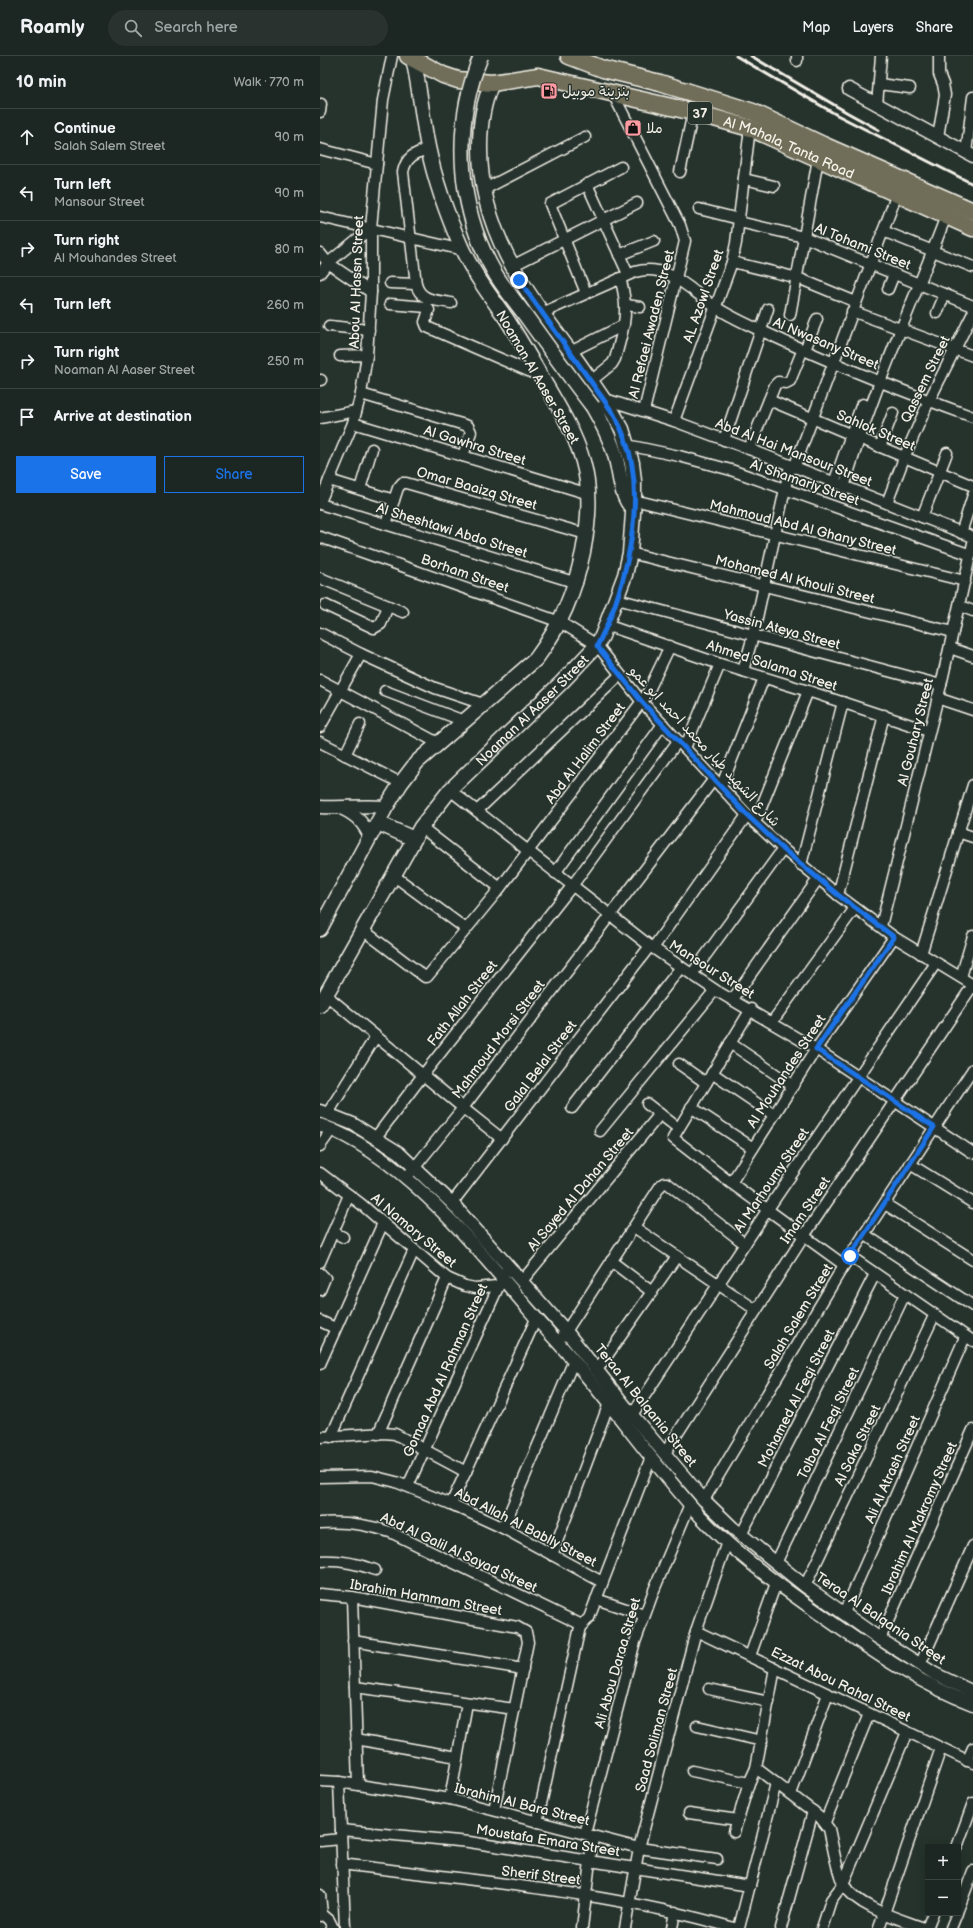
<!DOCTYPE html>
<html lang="en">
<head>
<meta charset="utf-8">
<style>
	body { margin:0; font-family:"Balsamiq Sans","Playpen Sans Arabic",sans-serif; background:#29322f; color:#f1f3f6 }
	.controls { position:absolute; right:12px; bottom:12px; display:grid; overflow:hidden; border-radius:0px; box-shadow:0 2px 10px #0003 }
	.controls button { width:36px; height:36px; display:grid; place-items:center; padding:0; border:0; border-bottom:1px solid #3a4340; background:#1c2622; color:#f1f3f6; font:20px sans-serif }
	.stop { position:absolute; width:12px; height:12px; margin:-9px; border:3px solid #1a73e8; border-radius:50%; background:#fff }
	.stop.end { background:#1a73e8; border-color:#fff; box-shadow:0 1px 4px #0008 }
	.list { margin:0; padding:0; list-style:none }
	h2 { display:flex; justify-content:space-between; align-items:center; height:52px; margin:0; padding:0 16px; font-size:17px }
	h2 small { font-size:13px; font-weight:400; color:#a0a5a5 }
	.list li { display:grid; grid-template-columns:26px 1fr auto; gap:12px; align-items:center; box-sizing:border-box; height:56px; padding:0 16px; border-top:1px solid #3a4340 }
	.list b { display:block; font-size:15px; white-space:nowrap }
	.list p { margin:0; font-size:13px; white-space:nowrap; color:#a0a5a5 }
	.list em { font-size:13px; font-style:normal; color:#a0a5a5 }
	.actions { display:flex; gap:8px; padding:12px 16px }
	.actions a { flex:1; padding:9px 0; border:1px solid #1a73e8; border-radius:0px; text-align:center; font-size:14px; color:#1a73e8 }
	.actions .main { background:#1a73e8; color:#fff }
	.icon { flex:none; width:22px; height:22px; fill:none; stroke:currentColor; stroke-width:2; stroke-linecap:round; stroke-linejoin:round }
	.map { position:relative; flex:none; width:653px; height:1872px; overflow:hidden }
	header { display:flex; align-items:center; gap:24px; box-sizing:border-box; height:56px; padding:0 20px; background:#1c2622; border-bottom:1px solid #3a4340 }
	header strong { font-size:19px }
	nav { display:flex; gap:22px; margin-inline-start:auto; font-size:14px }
	.search { width:280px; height:36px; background:#29322f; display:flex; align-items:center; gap:10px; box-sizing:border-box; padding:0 14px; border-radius:22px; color:#a0a5a5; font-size:15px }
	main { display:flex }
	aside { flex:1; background:#1c2622 }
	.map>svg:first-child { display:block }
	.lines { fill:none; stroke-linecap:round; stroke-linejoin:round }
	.minor-casing { stroke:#f4f1e8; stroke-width:13 }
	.tertiary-casing { stroke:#f4f1e8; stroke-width:15 }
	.secondary-casing { stroke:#f4f1e8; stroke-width:17 }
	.primary-casing { stroke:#f4f1e8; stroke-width:19 }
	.minor { stroke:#26332d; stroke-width:10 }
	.tertiary { stroke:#26332d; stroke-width:12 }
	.secondary { stroke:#26332d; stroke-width:14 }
	.primary { stroke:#706e59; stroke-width:16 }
	.rail { stroke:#f4f1e8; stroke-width:3 }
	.secondary-bridge-casing { stroke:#f4f1e8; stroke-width:17; stroke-linecap:butt }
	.secondary-bridge { stroke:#26332d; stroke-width:14 }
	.route { stroke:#1a73e8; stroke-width:5 }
	.labels { text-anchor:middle; stroke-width:3; stroke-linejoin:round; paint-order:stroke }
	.shield { fill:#26332d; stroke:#b6b8b0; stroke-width:1 }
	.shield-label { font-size:13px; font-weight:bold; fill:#f4f1e8 }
	.poi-label { font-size:14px; fill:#f4f1e8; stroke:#26332d; text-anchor:start }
	.street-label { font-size:14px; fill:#f4f1e8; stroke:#26332d }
</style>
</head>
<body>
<header>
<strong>Roamly</strong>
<div class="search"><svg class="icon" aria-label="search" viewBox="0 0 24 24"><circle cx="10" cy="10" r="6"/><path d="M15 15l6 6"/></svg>Search here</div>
<nav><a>Map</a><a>Layers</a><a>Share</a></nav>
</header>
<main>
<aside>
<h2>10 min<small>Walk · 770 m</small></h2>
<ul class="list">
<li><svg class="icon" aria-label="ahead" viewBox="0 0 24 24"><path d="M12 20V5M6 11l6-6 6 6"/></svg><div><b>Continue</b><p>Salah Salem Street</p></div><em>90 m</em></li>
<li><svg class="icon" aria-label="left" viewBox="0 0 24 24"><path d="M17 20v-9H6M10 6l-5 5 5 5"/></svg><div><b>Turn left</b><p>Mansour Street</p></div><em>90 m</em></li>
<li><svg class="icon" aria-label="right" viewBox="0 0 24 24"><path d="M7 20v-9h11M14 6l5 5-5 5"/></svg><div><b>Turn right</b><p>Al Mouhandes Street</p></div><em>80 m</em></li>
<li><svg class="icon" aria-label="left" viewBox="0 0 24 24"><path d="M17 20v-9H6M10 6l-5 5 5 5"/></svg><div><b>Turn left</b></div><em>260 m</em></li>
<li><svg class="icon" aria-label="right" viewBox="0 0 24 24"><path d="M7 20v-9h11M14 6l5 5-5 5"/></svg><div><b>Turn right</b><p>Noaman Al Aaser Street</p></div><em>250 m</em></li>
<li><svg class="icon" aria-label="arrive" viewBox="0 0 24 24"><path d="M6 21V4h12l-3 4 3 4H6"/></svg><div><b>Arrive at destination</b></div></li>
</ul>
<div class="actions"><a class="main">Save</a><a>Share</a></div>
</aside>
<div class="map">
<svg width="653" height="1872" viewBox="0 0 653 1872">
	<rect width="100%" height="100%" fill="#26332d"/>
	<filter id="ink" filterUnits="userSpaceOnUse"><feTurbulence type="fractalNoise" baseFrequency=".025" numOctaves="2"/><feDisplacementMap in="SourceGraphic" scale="8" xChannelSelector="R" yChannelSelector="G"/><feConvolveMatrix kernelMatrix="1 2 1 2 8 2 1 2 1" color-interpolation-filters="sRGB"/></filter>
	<g filter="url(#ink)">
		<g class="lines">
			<g class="minor-casing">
				<g id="minor">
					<path d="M477,5V0"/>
					<path d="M559,28L590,32"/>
					<path d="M292,36L360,169L365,185L324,355"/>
					<path d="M557,49L561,0"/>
					<path d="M0,56L1,48"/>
					<path d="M618,81L625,39L623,28L619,18V0"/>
					<path d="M0,93L57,108"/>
					<path d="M108,93C95,97 86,101 83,116L96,228C100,245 116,244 131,247"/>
					<path d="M646,97L653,41"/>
					<path d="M360,116L373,56"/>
					<path d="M424,123L454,130"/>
					<path d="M267,128L308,218"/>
					<path d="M163,134L265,81"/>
					<path d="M379,153L419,163"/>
					<path d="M0,161L143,194"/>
					<path d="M419,166L484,181L653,250"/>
					<path d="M563,175L653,211"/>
					<path d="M0,197L8,207L51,236"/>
					<path d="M299,199L334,185"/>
					<path d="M412,206L478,222L536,246"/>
					<path d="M192,210L317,147"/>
					<path d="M0,217L8,207L51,172"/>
					<path d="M70,227L96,228"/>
					<path d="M568,233L574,218"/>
					<path d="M266,237L230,148L301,111"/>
					<path d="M70,248L107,251L109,254L105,266L107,271L220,320"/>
					<path d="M306,249L320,251"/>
					<path d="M532,255L653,300"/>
					<path d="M222,257L315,216C347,206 370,234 394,250C416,265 443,275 468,287C528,314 590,338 653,361"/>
					<path d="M617,257L625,238"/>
					<path d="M470,259L498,103"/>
					<path d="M9,270L49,274"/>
					<path d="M485,294L497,263"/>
					<path d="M250,296L304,269"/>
					<path d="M20,300L47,299"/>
					<path d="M0,324H1"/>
					<path d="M271,325L292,308L295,303C304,271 310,254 300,222"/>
					<path d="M41,338L148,370L151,376L143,400"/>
					<path d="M282,342L354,365L429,393L653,481"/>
					<path d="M449,344L653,430"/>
					<path d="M0,362L36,355"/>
					<path d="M354,365L412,206L416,187L430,72"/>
					<path d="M33,367L269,438"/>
					<path d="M404,384L448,253"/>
					<path d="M307,389L359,400L411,414L651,499"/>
					<path d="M560,391L573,357"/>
					<path d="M429,393L455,329L458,326L466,327L470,325L483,293"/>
					<path d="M474,412L577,138"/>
					<path d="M9,424L74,444"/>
					<path d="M514,427L541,350L543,348L550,351"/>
					<path d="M524,431C551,338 592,250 626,160"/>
					<path d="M40,433L52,393"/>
					<path d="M314,444L645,525"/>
					<path d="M0,446L33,367L41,338L47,299L51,236V172L63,44L72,0"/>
					<path d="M567,447L584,402L609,345L653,257"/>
					<path d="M0,448L257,527"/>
					<path d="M602,461L627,397"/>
					<path d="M66,468L78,432L82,427H86L266,478"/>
					<path d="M641,477L653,439"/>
					<path d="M0,481L240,566L277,589L322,646L427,759L463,793L518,839L574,881L653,929"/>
					<path d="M310,497L633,576"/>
					<path d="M0,522L83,556"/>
					<path d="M297,543L621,629"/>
					<path d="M5,549L54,572L61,568L68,550"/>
					<path d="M640,550L653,555"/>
					<path d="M286,569L400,608L488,635L609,675"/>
					<path d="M0,577L41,598L115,632L163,648"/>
					<path d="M630,592L653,600"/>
					<path d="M423,615L433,580L470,410"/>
					<path d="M0,624L118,687"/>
					<path d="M65,635L144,665"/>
					<path d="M617,642L653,654"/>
					<path d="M0,671L41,598"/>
					<path d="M0,686L81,727"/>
					<path d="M365,692L400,608"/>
					<path d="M25,699L40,668"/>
					<path d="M401,731L444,622"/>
					<path d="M130,734L330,890L395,934L496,993L653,1097"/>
					<path d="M157,755L300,619"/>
					<path d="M435,767L488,635"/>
					<path d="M101,771L180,832"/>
					<path d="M638,776L653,781"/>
					<path d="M481,809L523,646"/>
					<path d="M235,817L343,668"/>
					<path d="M73,819L146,873"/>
					<path d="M518,839L564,659"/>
					<path d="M561,870L621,629L653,487"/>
					<path d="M43,874L105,921H107L180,832L326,640L350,590"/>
					<path d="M333,892L427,759"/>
					<path d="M601,898L653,729"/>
					<path d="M372,918L463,793"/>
					<path d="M641,921L653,880"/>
					<path d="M6,939L143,1052L182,1083"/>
					<path d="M413,943L498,823"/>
					<path d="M431,953L353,1082L411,1127L524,1209"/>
					<path d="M452,966L535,852"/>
					<path d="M410,987L473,1030"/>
					<path d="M359,1008L386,1027"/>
					<path d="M392,1017L454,1059"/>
					<path d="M327,1048L358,1072"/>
					<path d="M371,1051L433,1092"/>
					<path d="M252,1052L361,911"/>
					<path d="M8,1057L56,980"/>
					<path d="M280,1075L395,934"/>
					<path d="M56,1081L103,1019L252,830L358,685"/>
					<path d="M0,1090L12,1073"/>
					<path d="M590,1108L653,1147"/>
					<path d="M0,1117L41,1148L127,1222L145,1230L155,1232L177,1230"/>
					<path d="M86,1122L143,1052L394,723"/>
					<path d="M411,1127L496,993L574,881"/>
					<path d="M132,1147L330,890"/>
					<path d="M565,1148L653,1204"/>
					<path d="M314,1171L436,1254"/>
					<path d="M13,1176L23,1181"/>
					<path d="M544,1178L653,1250"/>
					<path d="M530,1200L653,1285"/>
					<path d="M291,1205L332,1236"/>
					<path d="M0,1206L29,1139"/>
					<path d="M0,1217L5,1222L0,1234"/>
					<path d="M202,1225L340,1058"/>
					<path d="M0,1265L15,1272"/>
					<path d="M243,1280L341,1129L344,1127H347L425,1188"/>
					<path d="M0,1308L63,1167"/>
					<path d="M277,1314L357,1200"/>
					<path d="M312,1359L448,1153L616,907"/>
					<path d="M58,1378L127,1222"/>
					<path d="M0,1381L64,1377L75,1378L146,1416"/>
					<path d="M11,1381L94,1194"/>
					<path d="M345,1397L484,1180L653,929"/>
					<path d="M0,1421L52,1420L76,1426L131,1448L183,1472L282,1526"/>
					<path d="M88,1430L185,1216"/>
					<path d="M384,1444L524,1209L653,1013"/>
					<path d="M131,1448L216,1263"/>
					<path d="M0,1467C25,1465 46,1468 70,1476L262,1569"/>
					<path d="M183,1472L254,1304"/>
					<path d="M421,1479L555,1218"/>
					<path d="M232,1499L291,1342"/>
					<path d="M0,1505C20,1504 36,1507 55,1514"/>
					<path d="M456,1507L585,1238"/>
					<path d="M485,1530L614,1260"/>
					<path d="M0,1538L32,1541L197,1571L206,1576L208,1586L174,1754"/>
					<path d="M32,1541L38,1729"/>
					<path d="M276,1543L324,1559"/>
					<path d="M524,1557L645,1281"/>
					<path d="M376,1575L653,1707"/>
					<path d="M560,1583L653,1374"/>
					<path d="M33,1585L203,1613"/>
					<path d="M430,1600L456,1527"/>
					<path d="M600,1609L653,1490"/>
					<path d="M35,1631L195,1653"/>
					<path d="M389,1633L449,1646"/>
					<path d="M377,1670L442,1685"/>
					<path d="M36,1683L137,1701"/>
					<path d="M647,1705L653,1692"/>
					<path d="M436,1712L499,1760L509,1773C513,1789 516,1815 524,1829C538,1852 580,1863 604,1872"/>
					<path d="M372,1715L429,1727"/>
					<path d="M0,1725L19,1726L130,1743L319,1792L397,1803"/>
					<path d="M19,1726L25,1872"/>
					<path d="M471,1738L508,1638"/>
					<path d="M130,1743L147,1647"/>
					<path d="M369,1757L418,1764"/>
					<path d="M217,1766L260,1571L269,1562L331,1401"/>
					<path d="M505,1766L549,1658"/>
					<path d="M21,1774L149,1786L430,1830"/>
					<path d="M414,1776L429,1727L436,1712L455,1612"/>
					<path d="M265,1778L314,1589L334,1534L370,1448"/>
					<path d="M0,1785L21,1783"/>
					<path d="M637,1791L653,1747"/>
					<path d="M22,1808C153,1825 287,1835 414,1872"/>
					<path d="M0,1839L2,1858L0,1860"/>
					<path d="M638,1854L653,1815"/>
					<path d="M2,1858L9,1864L13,1872"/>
					<path d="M262,1872L273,1780"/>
					<path d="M305,1872L319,1792L376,1575L407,1486"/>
					<path d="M352,1872L355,1856"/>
					<path d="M419,1872L456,1727"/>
					<path d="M461,1872L493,1755"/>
					<path d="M502,1872L511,1844L523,1828L587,1676"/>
					<path d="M559,1872L621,1692"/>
					<path d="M607,1872L613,1857"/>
					<path d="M631,1872L637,1857"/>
				</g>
			</g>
			<g class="tertiary-casing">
				<g id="tertiary">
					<path d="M529,33L653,100"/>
					<path d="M0,751C22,752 44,749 66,751"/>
					<path d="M23,753C36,759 44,767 50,781"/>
					<path d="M0,1055L33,1068L78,1096L132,1147L246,1275L312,1359L384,1444L413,1472L485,1530L560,1583L615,1618L653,1636"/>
					<path d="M0,1069C83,1099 154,1189 210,1255C224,1272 240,1288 254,1305C297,1356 336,1411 380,1460C414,1497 456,1527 497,1556C547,1591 596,1627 653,1648"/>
				</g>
			</g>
			<g class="secondary-casing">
				<g id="secondary">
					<path d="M273,351C281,365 288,378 293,393C301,413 298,438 313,453"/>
					<path d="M58,767L94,783"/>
					<path d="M0,873L66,751L81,727L97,706L216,603C241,569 254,538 263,496C278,419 261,388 223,324C211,303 199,282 186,262C170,240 154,218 142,193C128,161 115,125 108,91C102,62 100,32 93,3"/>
					<path id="s1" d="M0,949L101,771L130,734L241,627L277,589L282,580L305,519L310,497L314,444V425L312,407L302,373L293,357C280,339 268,320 255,302C206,236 159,175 160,90C160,68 163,47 172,27"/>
				</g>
			</g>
			<g class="primary-casing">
				<g id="primary">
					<path id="s2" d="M88,0L123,19L138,24L172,27L218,20L373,56L430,72L653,172"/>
					<path d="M249,0L283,13L340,27L433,56L503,89L653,155"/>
				</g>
			</g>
			<use href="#minor" class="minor"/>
			<use href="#tertiary" class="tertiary"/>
			<use href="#secondary" class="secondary"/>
			<use href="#primary" class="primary"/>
			<g class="rail">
				<path d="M416,0L517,59L653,128"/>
				<path d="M431,0L528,57L559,74"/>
			</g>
			<g class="secondary-bridge-casing">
				<path id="secondary-bridge" d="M161,0C132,70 137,154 176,219C184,232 194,244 203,256C226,288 249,320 273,351"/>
			</g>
			<use href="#secondary-bridge" class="secondary-bridge"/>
		</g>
	</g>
	<g class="lines" filter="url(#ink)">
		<path class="route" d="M199,224L293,357C302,373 309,390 312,409C321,465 304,539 277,590L322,646L427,759L463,793L518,839L574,881L496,993L614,1071L530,1200"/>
	</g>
	<defs>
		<g id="fuel-square" transform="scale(0.9)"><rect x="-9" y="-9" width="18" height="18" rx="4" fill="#ff9aa2" stroke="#26332d"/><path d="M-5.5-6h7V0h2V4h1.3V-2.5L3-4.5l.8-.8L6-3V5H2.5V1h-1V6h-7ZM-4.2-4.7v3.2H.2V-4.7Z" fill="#111"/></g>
		<g id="shop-square" transform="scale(0.9)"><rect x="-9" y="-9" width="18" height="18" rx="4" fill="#ff9aa2" stroke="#26332d"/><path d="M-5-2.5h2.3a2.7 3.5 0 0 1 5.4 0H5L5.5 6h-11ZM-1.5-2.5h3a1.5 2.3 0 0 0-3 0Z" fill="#111"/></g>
	</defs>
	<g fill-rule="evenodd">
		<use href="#fuel-square" x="229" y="35"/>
		<use href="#shop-square" x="313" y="72"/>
	</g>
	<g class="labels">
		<rect class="shield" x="368" y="46" width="24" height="22" rx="3"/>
		<g class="shield-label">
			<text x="380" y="62">37</text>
		</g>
		<g class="poi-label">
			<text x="242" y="40">بنزينة موبيل</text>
			<text x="326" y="77">ملا</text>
		</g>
		<g class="street-label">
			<text dy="5" stroke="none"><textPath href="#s2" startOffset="398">Al Mahala, Tanta Road</textPath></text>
			<text transform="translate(543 190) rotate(22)" y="5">Al Tohami Street</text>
			<text transform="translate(36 226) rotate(-88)" y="5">Abou Al Hassn Street</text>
			<text transform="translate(383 240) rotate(-71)" y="5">AL Azowl Street</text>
			<text transform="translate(331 268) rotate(-76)" y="5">Al Refaei Awaden Street</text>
			<text transform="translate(506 287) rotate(23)" y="5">Al Nwasany Street</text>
			<text transform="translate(218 321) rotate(60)" y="5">Noaman Al Aaser Street</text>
			<text transform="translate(605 323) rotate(-64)" y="5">Qassem Street</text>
			<text transform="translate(556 374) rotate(23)" y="5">Sahlok Street</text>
			<text transform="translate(155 389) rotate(17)" y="5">Al Gawhra Street</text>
			<text transform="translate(474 396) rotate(21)" y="5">Abd Al Hai Mansour Street</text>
			<text transform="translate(485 426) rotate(19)" y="5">Al Shamarly Street</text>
			<text transform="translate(157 432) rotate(16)" y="5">Omar Baaizq Street</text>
			<text transform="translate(483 471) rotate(14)" y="5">Mahmoud Abd Al Ghany Street</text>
			<text transform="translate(132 474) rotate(17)" y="5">Al Sheshtawi Abdo Street</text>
			<text transform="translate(145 517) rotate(19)" y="5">Borham Street</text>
			<text transform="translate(475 523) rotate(14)" y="5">Mohamed Al Khouli Street</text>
			<text transform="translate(462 573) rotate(15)" y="5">Yassin Ateya Street</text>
			<text transform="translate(452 609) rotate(18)" y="5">Ahmed Salama Street</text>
			<text dy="5" stroke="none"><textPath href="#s1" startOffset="366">Noaman Al Aaser Street</textPath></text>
			<text transform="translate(595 676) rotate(-76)" y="5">Al Gouhary Street</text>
			<text transform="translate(385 690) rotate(47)" y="5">شارع الشهيد طيار محمد احمد ابو عمو</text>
			<text transform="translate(265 697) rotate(-53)" y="5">Abd Al Halim Street</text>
			<text transform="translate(392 913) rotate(32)" y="5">Mansour Street</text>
			<text transform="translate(142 947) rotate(-52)" y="5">Fath Allah Street</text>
			<text transform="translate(178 983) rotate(-53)" y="5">Mahmoud Morsi Street</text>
			<text transform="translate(220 1010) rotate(-53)" y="5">Galal Belal Street</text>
			<text transform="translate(466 1015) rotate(-57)" y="5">Al Mouhandes Street</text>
			<text transform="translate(451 1124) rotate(-56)" y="5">Al Marhoumy Street</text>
			<text transform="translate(260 1133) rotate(-50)" y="5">Al Sayed Al Dahan Street</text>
			<text transform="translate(485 1154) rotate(-56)" y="5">Imam Street</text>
			<text transform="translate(94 1174) rotate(40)" y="5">Al Namory Street</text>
			<text transform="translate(478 1260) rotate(-59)" y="5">Salah Salem Street</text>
			<text transform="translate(125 1314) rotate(-66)" y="5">Gomaa Abd Al Rahman Street</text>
			<text transform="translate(476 1342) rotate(-63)" y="5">Mohamed Al Feqi Street</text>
			<text transform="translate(326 1349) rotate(51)" y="5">Teraa Al Balqania Street</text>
			<text transform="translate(508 1367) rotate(-64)" y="5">Tolba Al Feqi Street</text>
			<text transform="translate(537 1389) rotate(-64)" y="5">Al Saka Street</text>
			<text transform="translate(572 1413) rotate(-66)" y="5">Ali Al Atrash Street</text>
			<text transform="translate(599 1462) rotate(-66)" y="5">Ibrahim Al Makromy Street</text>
			<text transform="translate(206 1471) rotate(27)" y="5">Abd Allah Al Bablly Street</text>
			<text transform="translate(139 1496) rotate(25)" y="5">Abd Al Galil Al Sayad Street</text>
			<text transform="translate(106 1541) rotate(10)" y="5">Ibrahim Hammam Street</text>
			<text transform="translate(561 1562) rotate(34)" y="5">Teraa Al Balqania Street</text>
			<text transform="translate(297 1607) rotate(-74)" y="5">Ali Abou Daraa Street</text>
			<text transform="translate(521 1628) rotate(26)" y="5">Ezzat Abou Rahal Street</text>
			<text transform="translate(336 1674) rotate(-75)" y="5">Saad Soliman Street</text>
			<text transform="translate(202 1748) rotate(14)" y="5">Ibrahim Al Bara Street</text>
			<text transform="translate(228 1784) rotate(9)" y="5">Moustafa Emara Street</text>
			<text transform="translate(221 1819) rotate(7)" y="5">Sherif Street</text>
		</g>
	</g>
</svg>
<div class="controls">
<button>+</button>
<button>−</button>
</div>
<div class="stop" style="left:530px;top:1200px"></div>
<div class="stop end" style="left:199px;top:224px"></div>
</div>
</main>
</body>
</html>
